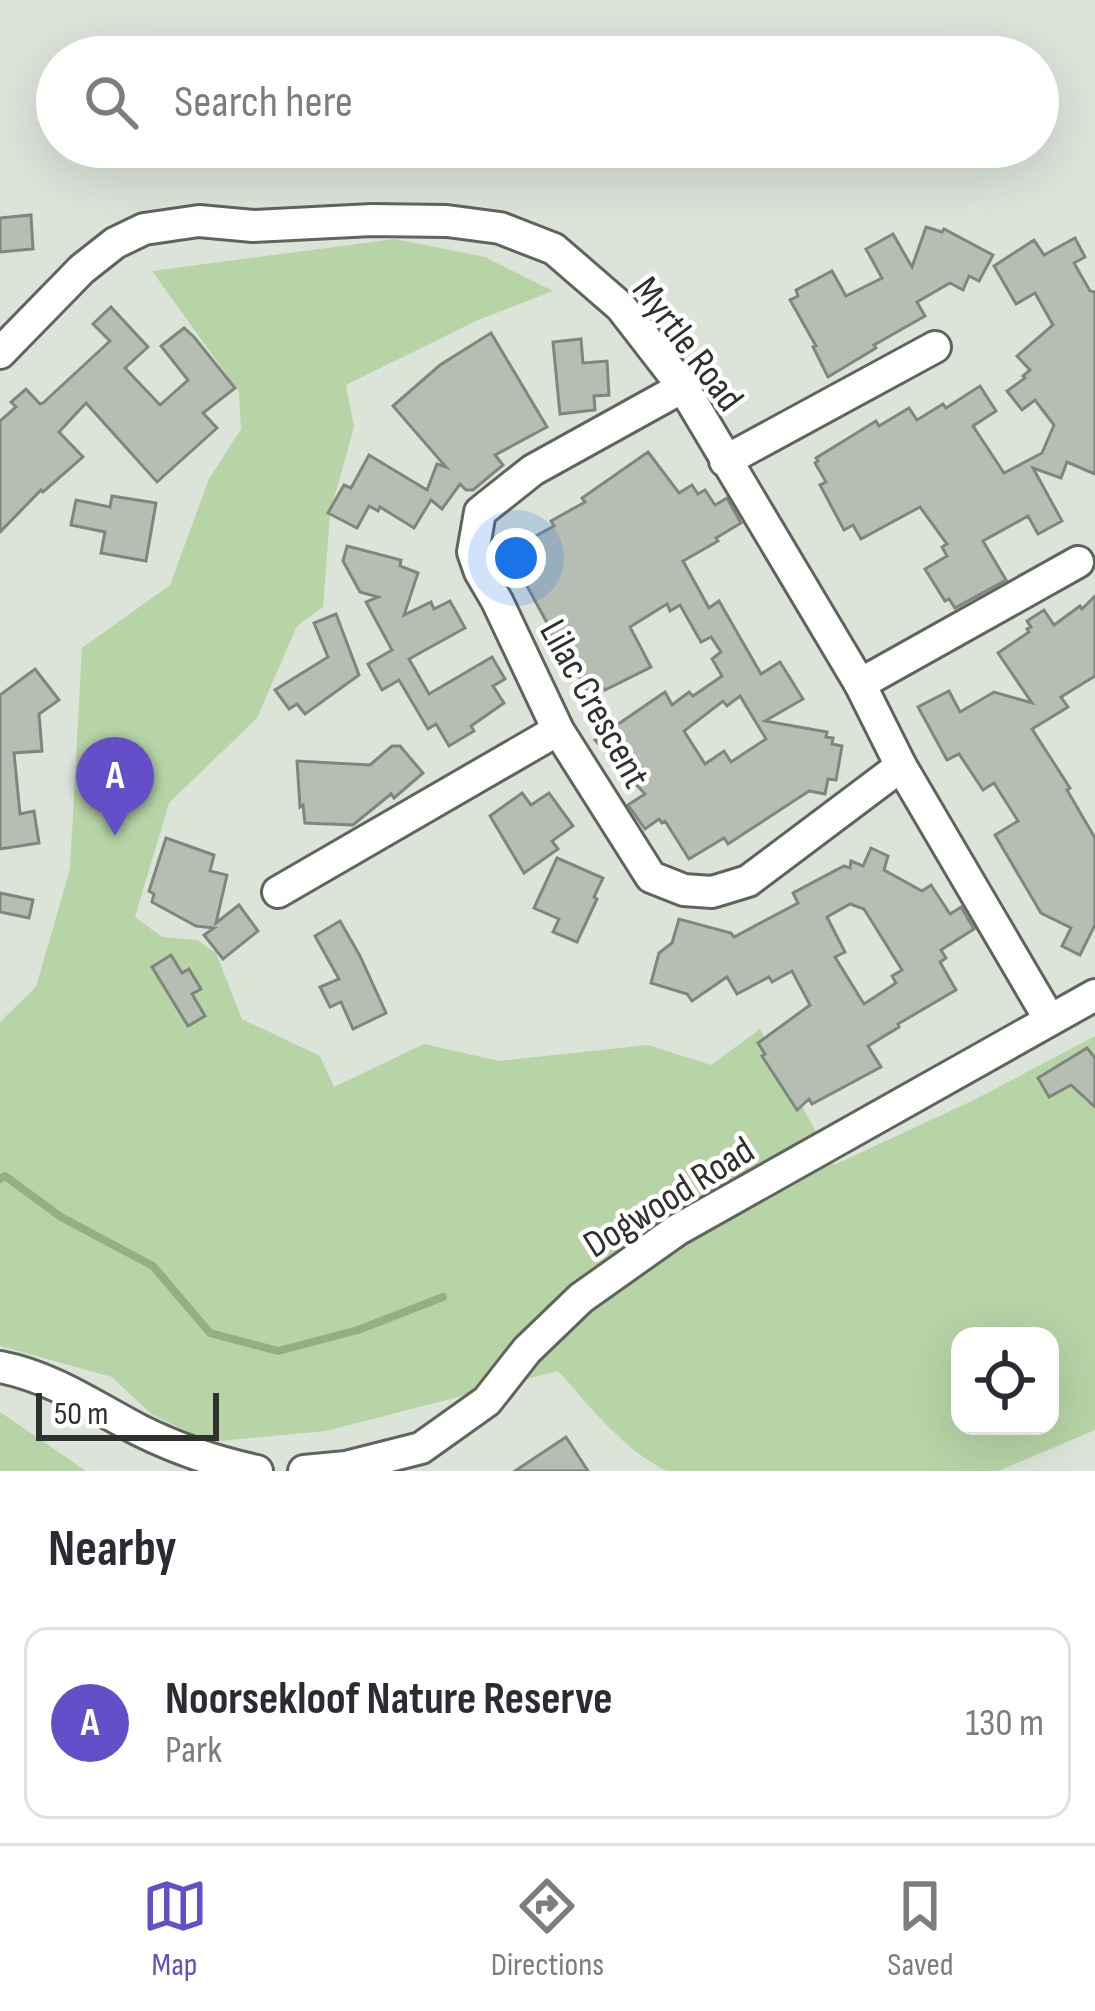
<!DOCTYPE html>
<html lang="en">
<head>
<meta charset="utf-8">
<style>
	body { margin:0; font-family:"Sofia Sans Condensed",sans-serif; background:#f2f2f3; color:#2b2b33 }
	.controls { position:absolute; right:36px; bottom:36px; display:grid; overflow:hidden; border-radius:24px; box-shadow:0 12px 48px #0002 }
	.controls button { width:108px; height:108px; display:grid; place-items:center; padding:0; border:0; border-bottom:3px solid #e1e1e2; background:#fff; color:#2b2b33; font:60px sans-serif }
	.scale { position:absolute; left:36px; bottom:30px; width:183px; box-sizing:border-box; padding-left:12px; border:6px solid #2e312d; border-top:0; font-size:33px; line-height:42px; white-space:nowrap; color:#2e312d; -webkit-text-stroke:9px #fff; paint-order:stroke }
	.you { position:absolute; left:516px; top:558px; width:42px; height:42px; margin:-30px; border:9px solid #fff; border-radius:50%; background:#1a73e8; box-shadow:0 0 0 18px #1a73e833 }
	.badge { display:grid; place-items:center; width:78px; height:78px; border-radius:50%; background:#644fc8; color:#fff; font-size:39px; font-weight:700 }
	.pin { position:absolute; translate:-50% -99px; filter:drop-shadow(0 3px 6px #0008) }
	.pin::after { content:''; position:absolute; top:63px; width:42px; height:36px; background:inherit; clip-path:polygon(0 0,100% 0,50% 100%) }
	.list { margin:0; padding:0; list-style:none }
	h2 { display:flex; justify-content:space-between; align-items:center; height:156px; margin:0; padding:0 48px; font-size:51px }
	h2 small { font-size:39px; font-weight:400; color:#7c7c81 }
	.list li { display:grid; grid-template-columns:78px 1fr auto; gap:36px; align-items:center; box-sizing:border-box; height:192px; margin:0 24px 24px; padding:0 24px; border:3px solid #e1e1e2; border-radius:24px }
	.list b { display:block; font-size:45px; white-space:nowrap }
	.list p { margin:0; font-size:39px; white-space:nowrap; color:#7c7c81 }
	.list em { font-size:39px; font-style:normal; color:#7c7c81 }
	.icon { flex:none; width:66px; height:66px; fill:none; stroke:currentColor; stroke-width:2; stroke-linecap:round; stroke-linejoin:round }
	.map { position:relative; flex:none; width:1095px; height:1471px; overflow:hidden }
	.search { position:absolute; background:#fff; box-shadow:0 12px 48px #0002; left:36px; right:36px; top:36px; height:132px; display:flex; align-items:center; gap:30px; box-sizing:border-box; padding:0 42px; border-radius:66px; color:#7c7c81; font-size:45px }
	.sheet { height:372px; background:#fff }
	nav { display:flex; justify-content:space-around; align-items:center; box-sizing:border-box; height:168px; border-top:3px solid #e1e1e2; background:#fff; font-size:33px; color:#7c7c81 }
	nav a { display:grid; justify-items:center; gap:6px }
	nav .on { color:#644fc8 }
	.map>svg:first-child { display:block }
	.green { fill:#b6d4a6; fill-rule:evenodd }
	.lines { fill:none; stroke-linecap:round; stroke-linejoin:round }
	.stream { stroke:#92b082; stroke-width:8 }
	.building { fill:#b6bdb3; stroke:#80867d; stroke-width:3; fill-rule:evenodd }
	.minor-casing { stroke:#5f645c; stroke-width:36 }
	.minor { stroke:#fff; stroke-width:30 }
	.labels { text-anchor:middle; stroke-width:9; stroke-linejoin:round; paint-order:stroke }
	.street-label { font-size:39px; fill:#2e312d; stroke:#fff }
</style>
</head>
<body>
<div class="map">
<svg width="1095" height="1471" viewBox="0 0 1095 1471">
	<rect width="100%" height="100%" fill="#dce3d9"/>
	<g class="green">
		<path d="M395,239L485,257L553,291L478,320L346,385L354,427L330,513L323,607L297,626L257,718L169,803L135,917L162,937L197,940L216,953L242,1019L320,1056L334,1087L424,1044L499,1061L648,1045L711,1065L760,1029L834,1165L974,1100L1095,1036V1430L998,1471H667C622,1449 591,1407 558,1371L326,1431L209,1442L151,1414L112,1377L0,1346V1022L36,987L70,869L82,648L170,585L209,479L241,429L239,392L152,271ZM960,1336H1050V1426H960Z"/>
		<path d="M0,1412L86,1471H0Z"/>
	</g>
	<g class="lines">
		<path class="stream" d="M0,1179L5,1176L61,1217L153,1266L210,1333L278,1351L358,1330L443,1297"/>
	</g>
	<g class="building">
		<path d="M31,215L33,249L0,252V218Z"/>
		<path d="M926,227L942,232L944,229L993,255L979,281L969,276L963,290L950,283L917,302L925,316L874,345L876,348L828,377L813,347L816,346L790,300L798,296L796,290L832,271L846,296L882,278L866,249L893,234L912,267Z"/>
		<path d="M1075,238L1085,257L1074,263L1090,291L1095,292V474L1067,462L1061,478L1033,468L1062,521L1038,534L1028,516L983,541L1006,580L955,608L949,599L945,601L925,569L947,556L942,547L947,544L920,507L861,539L853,525L844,530L820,485L826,482L815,463L818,461L816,458L876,421L879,426L909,408L917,420L943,404L946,408L980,386L996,411L973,426L1004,473L1042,453L1054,425L1035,400L1022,410L1007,391L1025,378L1023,376L1030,370L1017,356L1053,325L1035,293L1016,304L994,266L1034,240L1044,255Z"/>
		<path d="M111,307L148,347L125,368L160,405L188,380L161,346L184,328L194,337L235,388L203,413L217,428L157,482L86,403L59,432L83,457L43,492L41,490L0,532V421L16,407L11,402L26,389L40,404L43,403L110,341L93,324Z"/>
		<path d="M491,333L547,427L495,455L503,465L473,490H466L460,484L442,509L431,500L414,528L380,507L378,511L369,506L357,528L328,513L344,485L351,488L369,455L427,490L437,464L446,467L393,406L440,365Z"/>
		<path d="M581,339L583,363L607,361L609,395L594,396L595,410L560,414L553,342Z"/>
		<path d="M648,452L679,493L692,485L698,494L705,490L715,505L727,498L741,523L716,538L718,541L683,561L709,608L719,601L761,674L780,662L803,699L765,721L827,732L826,737L833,738L832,744L842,746L836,780L828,779L825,794L809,791L728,844L724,838L689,859L665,821L662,823L659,819L645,829L628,805L645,794L595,740L665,692L672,705L689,692L693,696L722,676L712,659L721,652L711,637L701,642L680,605L670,611L667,604L630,627L651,667L605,690L600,682L586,689L572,664L569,666L549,634L552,632L508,551L554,526L551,521L585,502L582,498ZM740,696L766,739L731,762L724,751L705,764L684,731L723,701L727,706Z"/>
		<path d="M112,496L156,503L146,561L101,553L105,532L71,525L76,500L110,507Z"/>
		<path d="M347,546L401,560L400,566L418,573L404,615L431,602L434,609L450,601L465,628L409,659L429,694L492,657L505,679L493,686L504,703L471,726L474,731L449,746L436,724L428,729L399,680L382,690L368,664L392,650L366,602L378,597L360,592L343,561Z"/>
		<path d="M1095,596V676L1061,697L1068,707L1032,729L1070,788L1067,790L1095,838V925L1080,955L1062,946L1071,928L1041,913L995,835L1018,821L994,783L983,790L959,754L947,760L918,707L949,691L960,712L994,692L1032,703L998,653L1029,632L1027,629L1031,627L1027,621L1044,610L1054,625L1080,606L1082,609Z"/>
		<path d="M336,614L359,675L305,714L297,704L289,709L275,690L328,657L314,623Z"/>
		<path d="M35,669L59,700L39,714L42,751L14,753L20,814L34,811L39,843L0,849V695Z"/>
		<path d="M392,746H400L423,773L394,798L391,794L353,825L305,823L303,805L300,807L297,761L370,765Z"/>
		<path d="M522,793L531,805L549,793L573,826L552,841L558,849L524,873L490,816Z"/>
		<path d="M166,838L214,855L210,871L227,875L216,923L239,905L258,931L223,959L204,935L214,928L196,926L152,902L154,894L149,891Z"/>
		<path d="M871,848L888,856L884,870L922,891L931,885L950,914L961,907L974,929L941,950L946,958L940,962L956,990L898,1024L899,1027L868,1046L881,1067L812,1104L809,1099L797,1110L762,1056L765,1054L758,1043L810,1005L792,971L772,982L769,977L737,994L727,977L692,1001L687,994L651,983L659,953L672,943L679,919L731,933L734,937L798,903L793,893L844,866L850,868L851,861L863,866ZM850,904L864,909L902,970L892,976L896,983L864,1004L835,957L845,952L827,917Z"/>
		<path d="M557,858L603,878L594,897L597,899L577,942L553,932L559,919L534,908Z"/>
		<path d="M0,893L33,900L29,918L0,912Z"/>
		<path d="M340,921L360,956L386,1013L353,1029L341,1002L330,1007L320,987L339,979L315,936Z"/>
		<path d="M171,955L182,973L189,969L201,989L192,994L205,1016L188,1026L152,967Z"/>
		<path d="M1087,1048L1095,1058V1107L1071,1085L1049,1097L1038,1078Z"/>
		<path d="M566,1437L588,1471H515Z"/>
	</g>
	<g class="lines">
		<g class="minor-casing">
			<g id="minor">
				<path d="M0,353L82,269L115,243L144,229L199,221L253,226L372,220L447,221L500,228L554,249L621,307L683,387L860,684L901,766L1050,1020"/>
				<path d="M683,387L533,470L480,512L473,552L480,572L497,601L558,730L651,877L684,890L712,892L748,881L901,766"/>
				<path d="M725,461L935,347"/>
				<path d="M860,684L1078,562"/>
				<path d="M278,892L558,730"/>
				<path d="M0,1367C52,1377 93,1406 139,1430C177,1449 215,1462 257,1471"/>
				<path d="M304,1471L346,1467L421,1448L487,1401L527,1350L581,1298L677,1230L1095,995"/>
			</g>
		</g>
		<use href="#minor" class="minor"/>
	</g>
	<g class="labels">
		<g class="street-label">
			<text transform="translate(689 343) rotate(53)" y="14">Myrtle Road</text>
			<text transform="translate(596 703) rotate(61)" y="14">Lilac Crescent</text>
			<text transform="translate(668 1196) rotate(-32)" y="14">Dogwood Road</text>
		</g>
	</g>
</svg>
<div class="controls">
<button><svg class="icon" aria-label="locate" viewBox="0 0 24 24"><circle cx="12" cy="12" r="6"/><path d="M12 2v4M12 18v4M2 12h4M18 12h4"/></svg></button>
</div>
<div class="scale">50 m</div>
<div class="you"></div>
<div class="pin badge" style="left:115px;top:836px">A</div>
<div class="search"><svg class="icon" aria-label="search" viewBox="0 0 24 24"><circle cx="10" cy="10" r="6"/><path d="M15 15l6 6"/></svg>Search here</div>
</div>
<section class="sheet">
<h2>Nearby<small></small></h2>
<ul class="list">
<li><span class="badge">A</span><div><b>Noorsekloof Nature Reserve</b><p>Park</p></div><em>130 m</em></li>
</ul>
</section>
<nav>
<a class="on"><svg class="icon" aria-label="map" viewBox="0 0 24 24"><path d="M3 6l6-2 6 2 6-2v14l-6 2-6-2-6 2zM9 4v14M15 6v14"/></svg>Map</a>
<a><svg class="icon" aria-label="directions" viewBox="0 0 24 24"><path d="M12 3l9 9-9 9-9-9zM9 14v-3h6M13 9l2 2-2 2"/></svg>Directions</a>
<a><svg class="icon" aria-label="saved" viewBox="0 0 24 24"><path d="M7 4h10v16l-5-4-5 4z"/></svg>Saved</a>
</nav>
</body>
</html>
